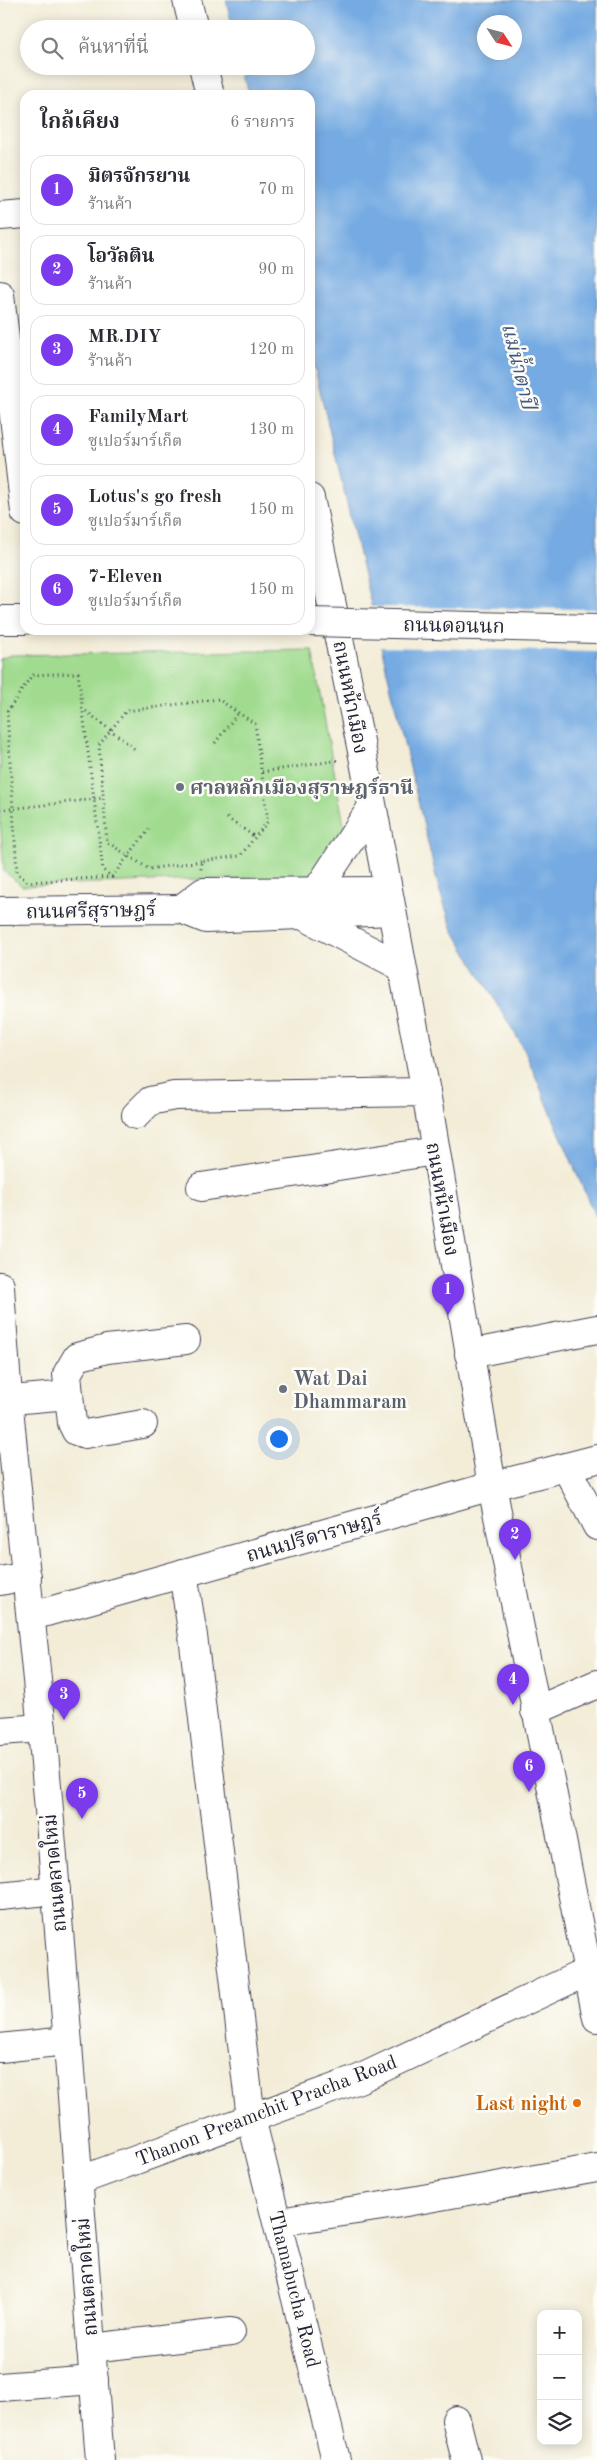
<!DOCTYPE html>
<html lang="th">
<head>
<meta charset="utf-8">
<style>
	body { margin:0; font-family:"Old Standard TT","Noto Serif Thai",serif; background:#f2f2f3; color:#2b2b33 }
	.controls { position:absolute; right:15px; bottom:15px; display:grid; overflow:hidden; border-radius:10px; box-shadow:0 2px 12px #0003 }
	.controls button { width:45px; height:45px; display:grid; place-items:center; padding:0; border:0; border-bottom:1px solid #e1e1e2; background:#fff; color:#2b2b33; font:25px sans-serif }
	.compass { position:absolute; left:477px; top:15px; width:45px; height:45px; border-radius:50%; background:#fff; box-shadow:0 2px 12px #0003; rotate:126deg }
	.you { position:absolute; left:278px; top:1438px; width:18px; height:18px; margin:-12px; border:4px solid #fff; border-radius:50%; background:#1a73e8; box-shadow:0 0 0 8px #1a73e833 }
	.badge { display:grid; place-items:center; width:32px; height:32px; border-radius:50%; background:#7c3aed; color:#fff; font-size:16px; font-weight:700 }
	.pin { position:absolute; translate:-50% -41px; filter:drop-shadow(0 1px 2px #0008) }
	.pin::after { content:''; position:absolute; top:26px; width:18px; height:15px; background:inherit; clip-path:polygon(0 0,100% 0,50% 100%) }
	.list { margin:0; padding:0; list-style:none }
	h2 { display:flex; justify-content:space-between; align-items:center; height:65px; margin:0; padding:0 20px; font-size:21px }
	h2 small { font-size:16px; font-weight:400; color:#7c7c81 }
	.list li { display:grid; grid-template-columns:32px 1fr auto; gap:15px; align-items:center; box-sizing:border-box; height:70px; margin:0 10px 10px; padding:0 10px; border:1px solid #e1e1e2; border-radius:15px }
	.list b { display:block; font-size:19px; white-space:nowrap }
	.list p { margin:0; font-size:16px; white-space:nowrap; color:#7c7c81 }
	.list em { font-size:16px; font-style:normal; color:#7c7c81 }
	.icon { flex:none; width:28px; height:28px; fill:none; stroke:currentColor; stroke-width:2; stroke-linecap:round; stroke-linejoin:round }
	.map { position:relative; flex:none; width:597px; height:2460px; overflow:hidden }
	.search { position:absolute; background:#fff; box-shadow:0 2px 12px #0003; left:20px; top:20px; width:295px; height:55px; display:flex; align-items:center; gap:12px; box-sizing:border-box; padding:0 18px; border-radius:28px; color:#7c7c81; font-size:19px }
	.panel { position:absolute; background:#fff; box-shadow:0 2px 12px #0003; left:20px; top:90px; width:295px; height:545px; border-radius:15px }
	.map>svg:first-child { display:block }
	.green { fill:#a0db8f; stroke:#617e65 }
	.water { fill:#75aae2; stroke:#4c668e; fill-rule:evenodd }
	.pier { fill:#f3edd8 }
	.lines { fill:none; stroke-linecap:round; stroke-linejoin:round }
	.minor-casing { stroke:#414053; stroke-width:30 }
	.major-casing { stroke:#414053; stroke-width:30 }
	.path { stroke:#414053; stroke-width:3; stroke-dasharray:1 4; stroke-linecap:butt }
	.minor { stroke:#fff; stroke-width:28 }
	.major { stroke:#fff; stroke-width:28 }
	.major-bridge-casing { stroke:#414053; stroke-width:30; stroke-linecap:butt }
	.major-bridge { stroke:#fff; stroke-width:28 }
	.worship-dot { fill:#6b7280; stroke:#fdfcf7; stroke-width:2 }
	.food-dot { fill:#e8710a; stroke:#fdfcf7; stroke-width:2 }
	.labels { text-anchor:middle; stroke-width:5; stroke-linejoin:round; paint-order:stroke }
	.street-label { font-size:20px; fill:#22223b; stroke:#fdfcf7 }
	.worship-label { font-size:20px; font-weight:bold; fill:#5b616d; stroke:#fdfcf7; text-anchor:start }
	.food-label { font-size:20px; font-weight:bold; fill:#c56008; stroke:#fdfcf7; text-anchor:end }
	.water-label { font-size:21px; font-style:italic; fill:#43587e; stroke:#fdfcf7 }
</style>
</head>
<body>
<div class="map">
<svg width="597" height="2460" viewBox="0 0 597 2460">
	<rect width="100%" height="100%" fill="#fdfcf7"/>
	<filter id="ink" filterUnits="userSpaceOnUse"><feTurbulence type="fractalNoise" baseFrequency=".02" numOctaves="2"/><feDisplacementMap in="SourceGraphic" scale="10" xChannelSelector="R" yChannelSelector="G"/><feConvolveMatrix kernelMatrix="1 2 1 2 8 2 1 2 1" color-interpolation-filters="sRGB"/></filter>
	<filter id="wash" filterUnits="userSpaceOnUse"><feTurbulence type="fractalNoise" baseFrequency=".0096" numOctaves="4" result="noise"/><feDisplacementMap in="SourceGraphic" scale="20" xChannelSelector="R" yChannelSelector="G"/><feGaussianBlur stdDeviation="1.12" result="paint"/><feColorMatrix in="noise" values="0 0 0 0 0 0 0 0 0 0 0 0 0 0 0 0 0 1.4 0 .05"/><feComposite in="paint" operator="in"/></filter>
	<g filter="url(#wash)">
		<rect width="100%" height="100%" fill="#f3edd8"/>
		<path class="green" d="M312,650L346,836L316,880L202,879L22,886L4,871L0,820V659L11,655Z"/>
		<path class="water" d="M226,0H597V1221L523,1047L453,930L439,889L310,349V95H249L242,66H306V29H233ZM484,22H514V52H484Z"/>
		<path class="pier" d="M369,607L597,609V652L379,647Z"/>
	</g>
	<g filter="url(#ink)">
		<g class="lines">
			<g class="minor-casing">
				<g id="minor">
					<path d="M187,0L194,29"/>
					<path d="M203,66L210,95"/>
					<path d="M0,216L25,214"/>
					<path d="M0,295L25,512"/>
					<path d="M310,498L363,756L426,1092L492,1486L597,2018"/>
					<path d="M316,892L372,807"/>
					<path d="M181,909L203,892L388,891"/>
					<path d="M0,911L181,909L206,919L392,911"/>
					<path d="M304,916L402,967"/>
					<path d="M136,1115L150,1101L174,1096L426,1092"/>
					<path d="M201,1187L435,1151"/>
					<path d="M469,1354L597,1329"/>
					<path d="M69,1395L72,1423L76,1431L85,1434L143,1424"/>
					<path d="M0,1401L69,1395L67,1374L77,1357L107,1349L186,1340"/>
					<path d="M566,1467L597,1526"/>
					<path d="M183,1573L193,1636L251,2118L336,2460"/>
					<path d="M0,1581L27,1576"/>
					<path d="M32,1616L492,1486L597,1459"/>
					<path d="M535,1711L597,1684"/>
					<path d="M0,1731L42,1728"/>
					<path d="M0,1896L56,1890"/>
					<path d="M0,2048L67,2041"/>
					<path d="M78,2181L359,2079L597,1967"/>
					<path d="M278,2222L389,2205L597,2168"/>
					<path d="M91,2348L231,2332"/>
					<path d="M0,2387L94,2380"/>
					<path d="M456,2420L466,2460"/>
				</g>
			</g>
			<g class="major-casing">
				<g id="major">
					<path d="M0,620H25"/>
					<path d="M0,1286C9,1442 30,1597 44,1752C65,1988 81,2224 100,2460"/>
				</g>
			</g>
			<g class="path">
				<path d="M82,708L136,750"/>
				<path d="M215,743L238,713"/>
				<path d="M262,772L340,760"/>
				<path d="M0,810L104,798"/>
				<path d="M227,818L255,837"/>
				<path d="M201,861L149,869L107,842L99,745L126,711L218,699L255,724L268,821L240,856L201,861V871"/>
				<path d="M112,877L28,882L17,873L7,712L32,675L78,673L103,870L112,877L149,829"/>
			</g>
			<use href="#minor" class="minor"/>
			<use href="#major" class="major"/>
			<g class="major-bridge-casing">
				<path id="major-bridge" d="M310,622L597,629"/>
			</g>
			<use href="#major-bridge" class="major-bridge"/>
		</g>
	</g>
	<g class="worship-dot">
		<circle cx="180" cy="787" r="5"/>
		<circle cx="283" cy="1389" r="5"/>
	</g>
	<circle class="food-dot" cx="577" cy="2103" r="5"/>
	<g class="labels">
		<g class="street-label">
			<text transform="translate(454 625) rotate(1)" y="7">ถนนดอนนก</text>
			<text transform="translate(351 697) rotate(79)" y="7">ถนนหน้าเมือง</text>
			<text transform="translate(91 910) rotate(-1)" y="7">ถนนศรีสุราษฎร์</text>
			<text transform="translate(443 1199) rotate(80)" y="7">ถนนหน้าเมือง</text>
			<text transform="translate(314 1536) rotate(-16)" y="7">ถนนปรีดาราษฎร์</text>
			<text transform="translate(54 1873) rotate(-95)" y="7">ถนนตลาดใหม่</text>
			<text transform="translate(266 2110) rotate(-21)" y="7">Thanon Preamchit Pracha Road</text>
			<text transform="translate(86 2277) rotate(-94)" y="7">ถนนตลาดใหม่</text>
			<text transform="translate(295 2289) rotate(76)" y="7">Thamabucha Road</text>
		</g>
		<g class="worship-label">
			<text x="190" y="794">ศาลหลักเมืองสุราษฎร์ธานี</text>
			<text x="293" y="1385">Wat Dai<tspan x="293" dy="23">Dhammaram</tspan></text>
		</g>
		<g class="food-label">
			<text x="567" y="2110">Last night</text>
		</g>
		<g class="water-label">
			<text transform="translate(519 366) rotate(76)" y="7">แม่น้ำตาปี</text>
		</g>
	</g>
</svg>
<div class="controls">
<button>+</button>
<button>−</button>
<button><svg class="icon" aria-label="layers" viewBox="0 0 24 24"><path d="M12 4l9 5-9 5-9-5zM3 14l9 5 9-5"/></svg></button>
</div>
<svg class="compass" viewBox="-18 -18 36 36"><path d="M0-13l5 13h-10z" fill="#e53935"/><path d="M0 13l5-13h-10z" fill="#7c7c81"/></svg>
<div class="you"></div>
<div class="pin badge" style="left:448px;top:1315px">1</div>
<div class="pin badge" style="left:515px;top:1560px">2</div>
<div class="pin badge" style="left:64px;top:1720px">3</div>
<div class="pin badge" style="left:513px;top:1705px">4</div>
<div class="pin badge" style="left:82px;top:1819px">5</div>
<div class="pin badge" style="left:529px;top:1792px">6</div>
<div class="search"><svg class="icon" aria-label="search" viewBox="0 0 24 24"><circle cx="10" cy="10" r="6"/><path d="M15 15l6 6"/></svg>ค้นหาที่นี่</div>
<section class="panel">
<h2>ใกล้เคียง<small>6 รายการ</small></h2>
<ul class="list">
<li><span class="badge">1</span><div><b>มิตรจักรยาน</b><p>ร้านค้า</p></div><em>70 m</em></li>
<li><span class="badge">2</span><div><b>โอวัลติน</b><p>ร้านค้า</p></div><em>90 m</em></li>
<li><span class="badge">3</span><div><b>MR.DIY</b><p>ร้านค้า</p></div><em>120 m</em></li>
<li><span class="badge">4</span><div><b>FamilyMart</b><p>ซูเปอร์มาร์เก็ต</p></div><em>130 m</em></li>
<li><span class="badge">5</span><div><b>Lotus's go fresh</b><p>ซูเปอร์มาร์เก็ต</p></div><em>150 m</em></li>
<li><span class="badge">6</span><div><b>7-Eleven</b><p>ซูเปอร์มาร์เก็ต</p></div><em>150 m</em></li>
</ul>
</section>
</div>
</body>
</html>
